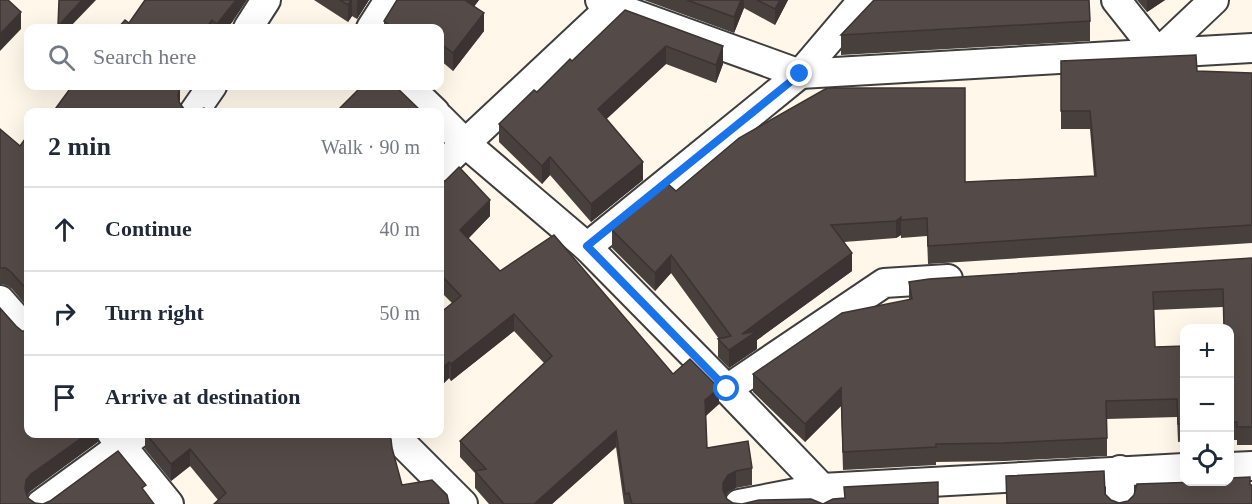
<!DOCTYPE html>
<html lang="en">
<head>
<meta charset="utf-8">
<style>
	body { margin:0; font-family:Georgia,serif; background:#f2f2f3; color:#1f2937 }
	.controls { position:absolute; right:18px; bottom:18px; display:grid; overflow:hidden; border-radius:12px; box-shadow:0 6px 24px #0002 }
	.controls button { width:54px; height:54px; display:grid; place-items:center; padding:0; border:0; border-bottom:2px solid #e0e1e3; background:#fff; color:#1f2937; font:30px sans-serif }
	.stop { position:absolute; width:18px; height:18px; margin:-14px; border:4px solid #1a73e8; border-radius:50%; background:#fff }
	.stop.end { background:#1a73e8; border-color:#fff; box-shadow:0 2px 6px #0008 }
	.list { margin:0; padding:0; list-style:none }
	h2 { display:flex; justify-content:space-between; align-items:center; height:78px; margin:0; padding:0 24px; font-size:26px }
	h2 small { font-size:20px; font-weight:400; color:#747a83 }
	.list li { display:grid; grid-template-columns:39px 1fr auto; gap:18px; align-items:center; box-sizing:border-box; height:84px; padding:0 24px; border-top:2px solid #e0e1e3 }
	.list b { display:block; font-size:22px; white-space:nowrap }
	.list em { font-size:20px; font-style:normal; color:#747a83 }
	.icon { flex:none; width:33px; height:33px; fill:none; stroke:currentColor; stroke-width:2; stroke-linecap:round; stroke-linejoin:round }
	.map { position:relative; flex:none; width:1252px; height:504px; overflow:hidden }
	.search { position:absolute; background:#fff; box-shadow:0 6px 24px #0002; left:24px; top:24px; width:420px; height:66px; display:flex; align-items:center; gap:15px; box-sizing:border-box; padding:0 21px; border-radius:12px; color:#747a83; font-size:22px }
	.panel { position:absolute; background:#fff; box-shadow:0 6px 24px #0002; left:24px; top:108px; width:420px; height:330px; border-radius:12px }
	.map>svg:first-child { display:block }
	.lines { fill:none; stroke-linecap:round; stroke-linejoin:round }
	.minor-casing { stroke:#3e3e3e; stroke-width:32 }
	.minor { stroke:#fff; stroke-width:28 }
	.wall { fill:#48403d }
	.shaded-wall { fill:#3b3432 }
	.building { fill:#544a47; stroke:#3b3432; stroke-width:1.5 }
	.route { stroke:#1a73e8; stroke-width:8 }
</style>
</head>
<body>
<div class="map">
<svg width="1252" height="504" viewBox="0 0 1252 504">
	<rect width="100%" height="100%" fill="#fff7e9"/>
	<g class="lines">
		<g class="minor-casing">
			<g id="minor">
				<path d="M600,0L612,6L800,74L1252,48"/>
				<path d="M1116,0L1158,53L1214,0"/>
				<path d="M248,28L266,0"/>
				<path d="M371,28L389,0"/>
				<path d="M408,86L435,112"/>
				<path d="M194,112L212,86"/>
				<path d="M440,118L465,143L587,247L727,389L822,488V504"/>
				<path d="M440,167L612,6L616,0"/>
				<path d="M587,247L800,74L863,0"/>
				<path d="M0,300L28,332"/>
				<path d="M727,389L884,283L948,279"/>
				<path d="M112,434L169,504"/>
				<path d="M393,434L463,504"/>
				<path d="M1230,467L1252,466"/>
				<path d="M1120,470V504"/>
				<path d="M41,504L137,434"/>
				<path d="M739,504L822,488L1184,468"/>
			</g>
		</g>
		<use href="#minor" class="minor"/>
	</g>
	<g class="wall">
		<path d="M145,0L233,21L227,28H118L129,23Z"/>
		<path d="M314,0H369L357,19L352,16L348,22Z"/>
		<path d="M397,0H479L474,6L484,31L453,71L440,60V28H384V21Z"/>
		<path d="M644,0H788L775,25L744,8L734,33Z"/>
		<path d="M1137,0H1165L1147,12Z"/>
		<path d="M625,10L723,64L716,83L666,64L606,119L643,180L591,222L550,175L542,184L499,142V124L572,61Z"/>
		<path d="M1090,21V41L841,55V35Z"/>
		<path d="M1061,61L1197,71L1252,73V243L928,264L927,236L901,238V235L896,238L844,242L852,271L757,340V349L729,368L718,357V339H719L671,273L655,291L612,248V230L676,191L965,182L1094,176L1090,129H1061Z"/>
		<path d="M0,129L20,146L28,135V308L12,289L6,285L0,284Z"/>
		<path d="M440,186L490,216L468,239L500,271L673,374L719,404L706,416L707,448L752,468V485L736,488L728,492L726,496L727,499L733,503L742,504H938H624L616,447L552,504H489L475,488V473L460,457V441L544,363L514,331L451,381L449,378L440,387L452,303L440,291Z"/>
		<path d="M1252,258V445H1237V440H1230V328L1223,307L1154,310L1155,347L1185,346V441L1178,442L1177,417L1107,419V456L1005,461L936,462V465L843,470L841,406L805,442L753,392V374L909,299V282Z"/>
		<path d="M145,434H387L402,485L218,500L190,466L171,481L145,449Z"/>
	</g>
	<g class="shaded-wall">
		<path d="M82,0H96L69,28H58V26Z"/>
		<path d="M236,0H247L233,21L227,28H217V24Z"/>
		<path d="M351,0H352V16L348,22V5Z"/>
		<path d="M358,0H369L357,19V2Z"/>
		<path d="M467,0H479L466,18Z"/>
		<path d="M741,0H744V8L734,33V17Z"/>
		<path d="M780,0H788L775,25V9Z"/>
		<path d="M1147,0H1165L1147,12Z"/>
		<path d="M21,12V29L0,51V34Z"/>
		<path d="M484,13V31L453,71V53Z"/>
		<path d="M212,20V28H206Z"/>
		<path d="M666,46V64L598,127V109Z"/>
		<path d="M723,46V64L716,83V65Z"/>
		<path d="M180,88V104L178,95Z"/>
		<path d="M550,157V175L542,184V166Z"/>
		<path d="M643,162V180L591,222V204Z"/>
		<path d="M490,200V216L460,247V230Z"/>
		<path d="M901,217V235L896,238V221Z"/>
		<path d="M852,253V271L757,340V349L729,368V350L742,334Z"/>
		<path d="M671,255V273L655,291V273Z"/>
		<path d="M514,314V331L451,381V364Z"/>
		<path d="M449,362V378L440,387V370Z"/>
		<path d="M719,388V404L705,416V400Z"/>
		<path d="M841,388V406L805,442V424Z"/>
		<path d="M616,431V447L552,504H534Z"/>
		<path d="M87,434H98V442L31,491L26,497L25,489L26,480L31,474Z"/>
		<path d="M190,449V466L171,481V464Z"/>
		<path d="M736,471V488L728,492L723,499V483L728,475Z"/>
	</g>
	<g class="building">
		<path d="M0,0H8L21,12L0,34Z"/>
		<path d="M59,0H82L58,26Z"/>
		<path d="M145,0H236L217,24L212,20L206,28H118L125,20L129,23Z"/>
		<path d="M340,0H351L348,5Z"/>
		<path d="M397,0H467L466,1L484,13L453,53L440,43V28H394L384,21Z"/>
		<path d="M687,0H741L734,17Z"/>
		<path d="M757,0H780L775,9Z"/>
		<path d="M874,0H1089L1090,21L841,35Z"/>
		<path d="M625,10L723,46L716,65L666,46L598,109L643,162L591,204L550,157L542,166L499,124L534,90L537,92L570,59L572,61Z"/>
		<path d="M1196,55L1197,71L1252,73V225L928,246L927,218L901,220V217L896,221L831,225L852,253L742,334L757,331L729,350L718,339L731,336L671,255L655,273L612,230L668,184L676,191L739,138L827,88H965V182L1096,176L1090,111H1061V61Z"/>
		<path d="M72,86H177L180,88L178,95L179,102L184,109L193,112L204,108L210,112H53Z"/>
		<path d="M362,86H395L422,112H336Z"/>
		<path d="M0,129L20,146L28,135V291L12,273L6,268H0Z"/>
		<path d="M459,167L490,200L460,230L500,271L554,235L673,374L690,359L719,388L705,400L707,448L748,441L752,468L736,471L728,475L723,483V490L727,499L733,503L742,504L759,500L811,499L823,504L833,499L845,498L844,487L938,482V504H632L629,493L625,494L616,431L534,504H504L475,471L486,469L460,441L552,356L514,314L451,364L449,362L440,370V313L461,296L440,274V186Z"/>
		<path d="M1252,258V427H1237V422H1230V328H1224L1223,289L1153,292L1155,347L1185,346V423L1178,424L1177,399L1106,401L1107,438L1005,443L936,444V447L843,452L841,388L805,424L753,374L842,313L912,299L909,282L929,279Z"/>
		<path d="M0,308L16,326L22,331H28V434H87L31,474L26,480L25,489L28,498L35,503L43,504L50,501L118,451L146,485L142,488L154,504H0Z"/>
		<path d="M146,434H387L391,439L392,448L402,485L432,480L447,495L449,504H214L226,493L190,449L171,464Z"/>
		<path d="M1104,471L1105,494L1111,500L1119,503L1128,501L1134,495L1137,484L1199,482H1230V478L1250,477V485H1252V504H1007L1006,476Z"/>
	</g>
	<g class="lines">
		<path class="route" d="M727,389L587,246L800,74"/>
	</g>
</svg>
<div class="controls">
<button>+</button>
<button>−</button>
<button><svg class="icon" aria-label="locate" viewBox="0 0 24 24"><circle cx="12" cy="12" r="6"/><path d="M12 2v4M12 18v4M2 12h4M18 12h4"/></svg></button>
</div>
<div class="stop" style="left:727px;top:389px"></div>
<div class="stop end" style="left:800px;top:74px"></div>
<div class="search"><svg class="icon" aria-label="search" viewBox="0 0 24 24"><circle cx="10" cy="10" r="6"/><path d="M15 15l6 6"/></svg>Search here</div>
<section class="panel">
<h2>2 min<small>Walk · 90 m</small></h2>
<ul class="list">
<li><svg class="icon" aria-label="ahead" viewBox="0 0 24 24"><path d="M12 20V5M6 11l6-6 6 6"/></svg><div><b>Continue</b></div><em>40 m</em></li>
<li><svg class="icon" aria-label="right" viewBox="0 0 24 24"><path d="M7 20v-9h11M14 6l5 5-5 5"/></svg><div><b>Turn right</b></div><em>50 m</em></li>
<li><svg class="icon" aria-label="arrive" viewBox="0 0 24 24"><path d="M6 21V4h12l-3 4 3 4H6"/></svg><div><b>Arrive at destination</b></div></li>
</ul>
</section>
</div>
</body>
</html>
